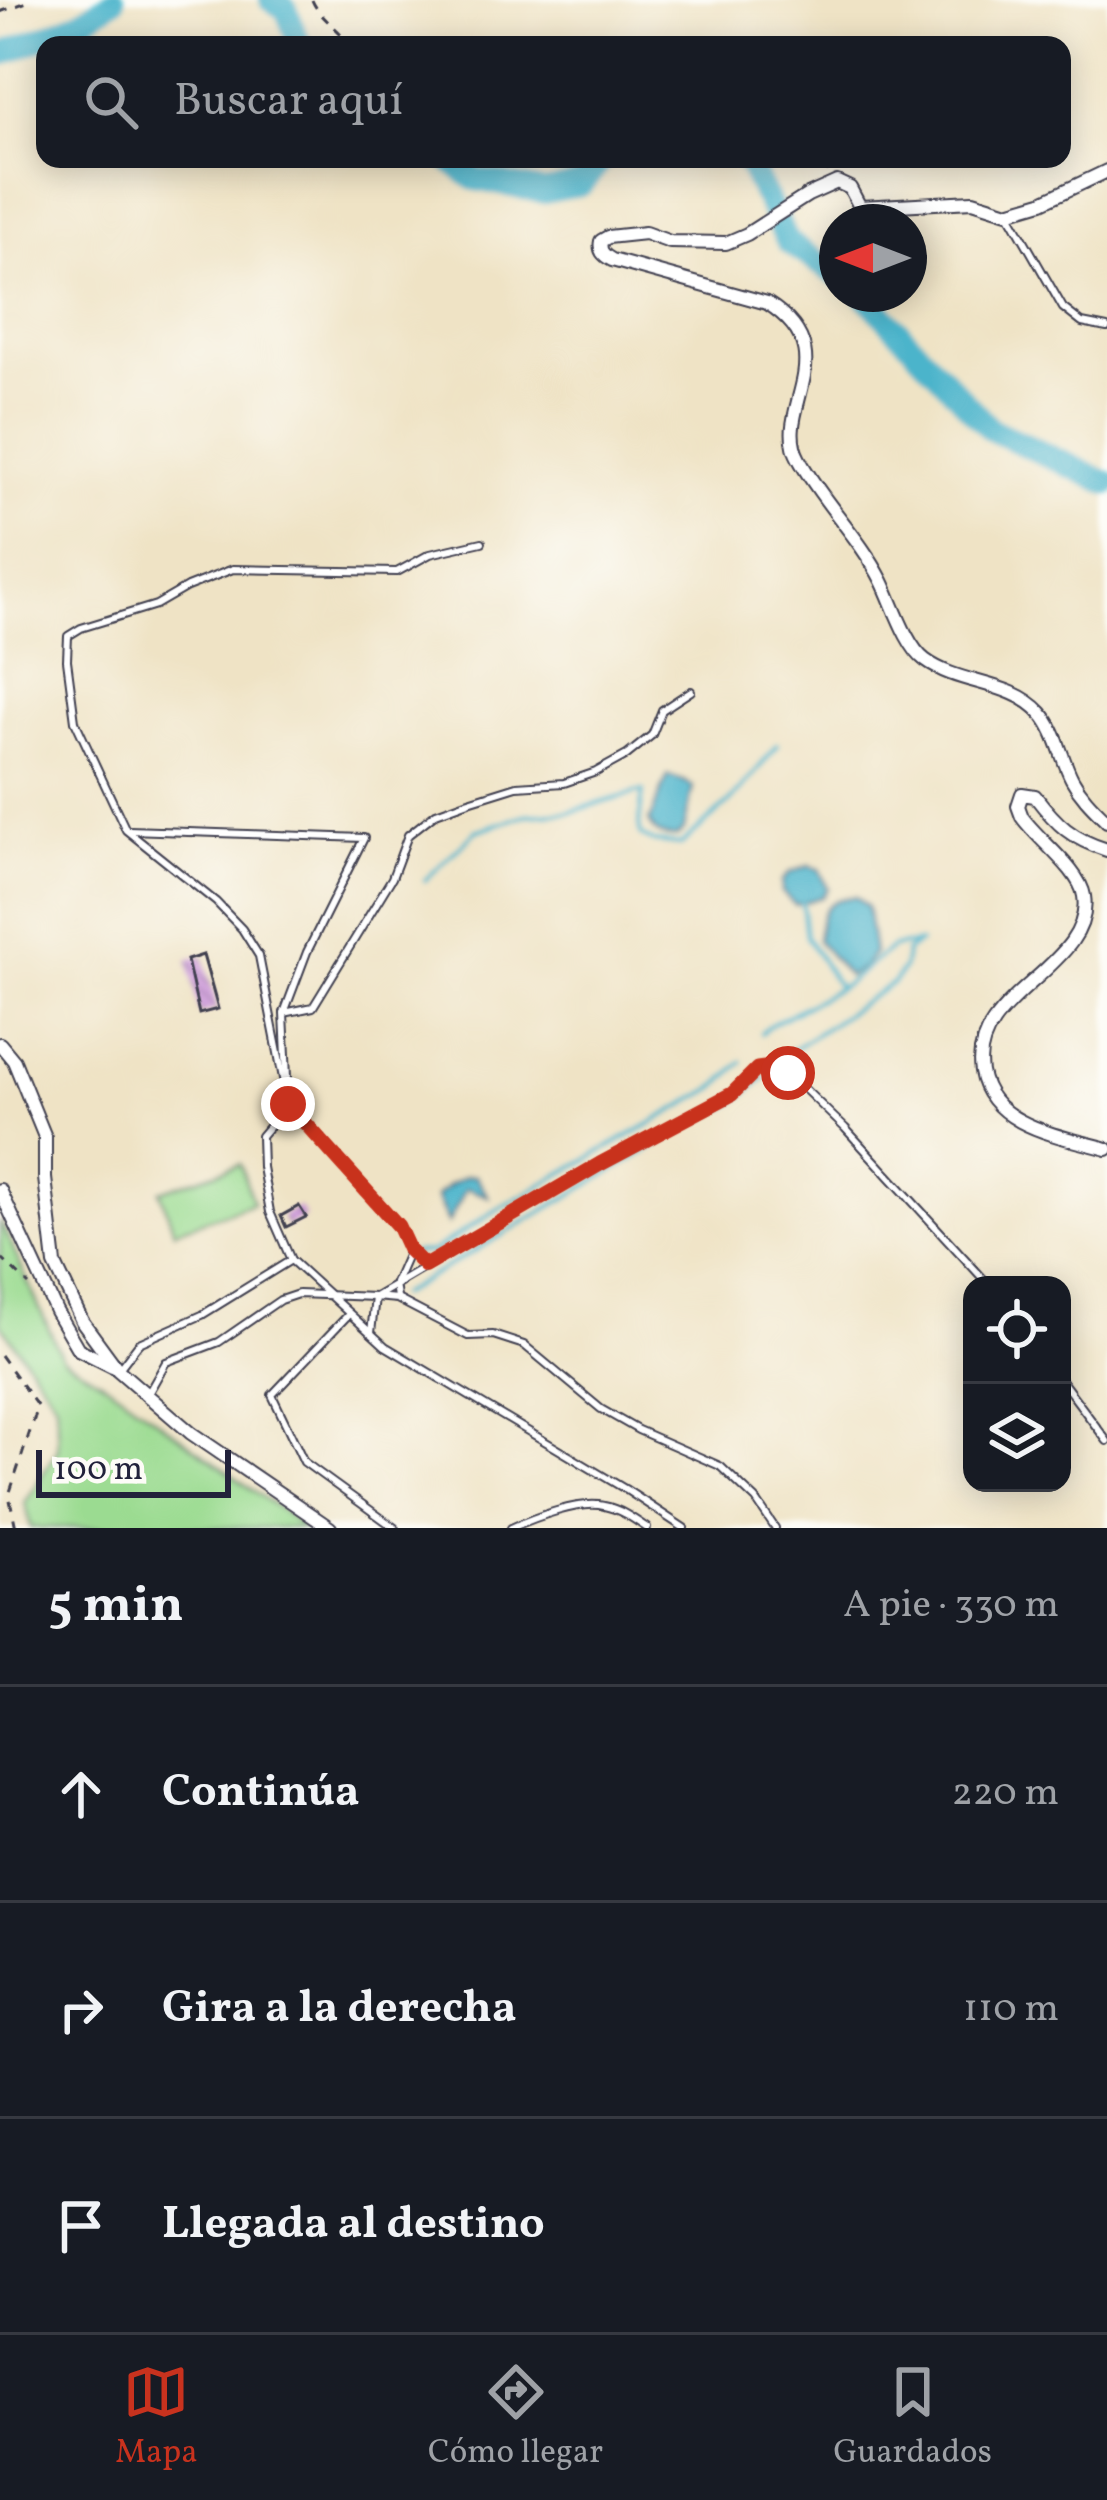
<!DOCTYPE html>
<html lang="es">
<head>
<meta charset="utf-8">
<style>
	body { margin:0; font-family:Vollkorn,serif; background:#20242c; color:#f1f3f6 }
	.controls { position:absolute; right:36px; bottom:36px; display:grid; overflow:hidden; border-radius:24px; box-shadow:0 6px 30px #0003 }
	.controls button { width:108px; height:108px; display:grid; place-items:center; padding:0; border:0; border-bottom:3px solid #363941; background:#171b24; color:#f1f3f6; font:60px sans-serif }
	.compass { position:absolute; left:819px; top:204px; width:108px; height:108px; border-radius:50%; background:#171b24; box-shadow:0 6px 30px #0003; rotate:270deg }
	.scale { position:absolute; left:36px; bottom:30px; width:195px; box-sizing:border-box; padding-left:12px; border:6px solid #22223b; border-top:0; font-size:33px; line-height:42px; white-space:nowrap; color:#22223b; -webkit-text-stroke:9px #fdfcf7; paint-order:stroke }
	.stop { position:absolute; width:36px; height:36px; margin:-27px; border:9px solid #c8321e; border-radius:50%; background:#fff }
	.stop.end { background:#c8321e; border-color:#fff; box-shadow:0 3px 12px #0008 }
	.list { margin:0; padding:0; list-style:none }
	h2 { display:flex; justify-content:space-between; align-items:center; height:156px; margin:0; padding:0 48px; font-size:51px }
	h2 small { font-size:39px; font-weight:400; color:#9ea1a6 }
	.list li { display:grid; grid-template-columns:78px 1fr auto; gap:36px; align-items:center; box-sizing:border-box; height:216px; padding:0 48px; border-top:3px solid #363941 }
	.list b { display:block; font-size:45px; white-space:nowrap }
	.list em { font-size:39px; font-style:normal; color:#9ea1a6 }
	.icon { flex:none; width:66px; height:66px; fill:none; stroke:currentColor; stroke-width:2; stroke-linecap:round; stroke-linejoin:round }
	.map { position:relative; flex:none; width:1107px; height:1528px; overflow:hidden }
	.search { position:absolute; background:#171b24; box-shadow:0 6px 30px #0003; left:36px; right:36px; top:36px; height:132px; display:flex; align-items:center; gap:30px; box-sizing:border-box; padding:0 42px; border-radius:24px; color:#9ea1a6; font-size:45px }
	.sheet { height:804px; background:#171b24 }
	nav { display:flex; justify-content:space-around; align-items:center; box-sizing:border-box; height:168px; border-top:3px solid #363941; background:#171b24; font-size:33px; color:#9ea1a6 }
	nav a { display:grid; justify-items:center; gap:6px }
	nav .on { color:#c8321e }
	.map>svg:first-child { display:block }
	.grass { fill:#9bdb91; stroke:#5e7e66; stroke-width:3 }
	.water { fill:#4cb4cb; stroke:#376b83; stroke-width:3 }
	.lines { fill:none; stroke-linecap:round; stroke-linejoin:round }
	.stream { stroke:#4cb4cb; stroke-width:4.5 }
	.river { stroke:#4cb4cb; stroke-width:24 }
	.building { fill:url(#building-back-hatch) }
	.service-casing { stroke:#413f50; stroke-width:10 }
	.minor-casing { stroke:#413f50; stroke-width:16 }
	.path { stroke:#413f50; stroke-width:3; stroke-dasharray:9 9; stroke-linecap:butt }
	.service { stroke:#fff; stroke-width:6 }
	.minor { stroke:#fff; stroke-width:12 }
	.route { stroke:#c8321e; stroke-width:15 }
</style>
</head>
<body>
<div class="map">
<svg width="1107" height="1528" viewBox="0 0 1107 1528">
	<defs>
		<pattern id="building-back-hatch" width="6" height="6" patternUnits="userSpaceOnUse" patternTransform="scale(3)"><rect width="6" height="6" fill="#cc99d8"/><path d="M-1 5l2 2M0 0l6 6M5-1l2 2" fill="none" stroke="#a57cb0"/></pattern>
	</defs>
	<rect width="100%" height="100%" fill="#fdfcf7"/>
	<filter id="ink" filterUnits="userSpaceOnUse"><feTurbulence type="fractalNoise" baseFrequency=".00833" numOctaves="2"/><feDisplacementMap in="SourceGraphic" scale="24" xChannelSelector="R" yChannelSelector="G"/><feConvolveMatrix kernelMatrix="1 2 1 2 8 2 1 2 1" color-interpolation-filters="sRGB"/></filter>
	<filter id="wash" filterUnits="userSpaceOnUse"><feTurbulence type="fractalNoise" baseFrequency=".004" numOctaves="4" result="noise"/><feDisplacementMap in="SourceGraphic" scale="48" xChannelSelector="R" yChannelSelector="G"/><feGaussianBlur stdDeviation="2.7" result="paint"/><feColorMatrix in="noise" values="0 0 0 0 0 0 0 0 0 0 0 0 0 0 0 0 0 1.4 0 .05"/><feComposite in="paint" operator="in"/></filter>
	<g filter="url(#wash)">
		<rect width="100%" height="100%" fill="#efe3c5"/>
		<g class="grass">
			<path d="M240,1164L253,1203L174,1231L160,1191Z"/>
			<path d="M0,1220L62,1358L109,1385L305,1528H31L25,1503L58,1449L56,1403L0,1323Z"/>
		</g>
		<g class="water">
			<path d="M668,776L684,781L693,787L684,830L676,837C661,837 655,834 649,821Z"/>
			<path d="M808,866L819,869L828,888L822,897L795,905L782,892V881L789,873Z"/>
			<path d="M856,897L867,907L874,953L863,967L848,976L817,940C821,912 824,898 856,897Z"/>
			<path d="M466,1176H476L488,1196L466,1188L448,1223L436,1197L451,1184Z"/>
		</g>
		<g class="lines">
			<g class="stream">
				<path d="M425,880L476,831L525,815L569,812L643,791L639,824L641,836L654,842L681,845L733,799L778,745"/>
				<path d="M802,903L806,937L839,988"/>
				<path d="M761,1033L767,1027L846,984L892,947L920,943"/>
				<path d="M780,1058L894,982L904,967L906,952L915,946"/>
				<path d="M413,1253L432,1252L497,1210L716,1087L742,1062"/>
				<path d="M399,1295L703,1118L732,1104L765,1077"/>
			</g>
			<g class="river">
				<path d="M271,0L286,9L300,45"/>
				<path d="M0,55L82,21L113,0"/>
				<path d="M448,159L475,179L544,192L582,184L602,159"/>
				<path d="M746,159L788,242L837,275"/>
				<path d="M864,294L990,429L1107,483"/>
			</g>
		</g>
		<g id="blocks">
			<g class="building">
				<path d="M203,955L218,1009L199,1014L187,960Z"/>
				<path d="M299,1206L306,1217L286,1227L281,1216Z"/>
			</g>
		</g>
	</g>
	<g filter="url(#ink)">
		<use href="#blocks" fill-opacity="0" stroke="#413f50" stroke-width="3"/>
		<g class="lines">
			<g class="service-casing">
				<g id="service">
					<path d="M1008,212L1063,308L1082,323L1107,328"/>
					<path d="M482,542L430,554L397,572L233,569L187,587L156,605L81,628L68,636L67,660L75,721L126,830L216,902L242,929L259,956L288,1104L261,1136L262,1167L270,1212L291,1260L385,1346L625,1489L684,1528"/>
					<path d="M129,830L364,838L307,952L284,1013L287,1077"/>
					<path d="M284,1013L313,1007L392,878L408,835L436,813L469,801L517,786L564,783L596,772L627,755L652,735L662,710L691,691"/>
					<path d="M288,1102L398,1225L409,1251L424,1265"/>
					<path d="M397,1298L395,1283L409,1251"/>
					<path d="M349,1314L272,1395L304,1462L395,1528"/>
					<path d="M371,1333L375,1297L397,1299L468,1336L493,1335L524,1345L601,1409L638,1430L720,1466L756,1500L775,1528"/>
					<path d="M119,1369L139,1343L202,1315L291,1260"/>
					<path d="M1062,1381L1107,1441"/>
					<path d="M149,1392L166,1362L219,1342L280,1300L298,1294L375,1297L600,1164L732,1095L757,1069L772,1067L788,1073L845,1128L989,1285"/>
					<path d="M511,1528C533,1518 580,1500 604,1506C620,1509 634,1519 647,1528"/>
				</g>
			</g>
			<g class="minor-casing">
				<g id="minor">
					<path d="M1107,171L1042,202L1008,212L973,201L860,207L850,188L837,182L808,195L747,234L726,243L670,242L645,233L608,237L601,241C599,251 603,255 612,260L767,303C848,354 771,410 799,459C822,502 859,536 882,581C893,603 906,646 925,660C960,686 1011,680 1041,713C1057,731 1061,758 1072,779C1081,796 1094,808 1107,821"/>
					<path d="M1107,850C1072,839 1057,825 1035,796L1022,794L1018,806L1022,817C1038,840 1080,870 1084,896C1095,967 968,996 981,1072C991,1127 1062,1136 1107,1149"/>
					<path d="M0,1044L14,1061L45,1137V1178L55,1264L82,1321L118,1370L191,1433L330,1528"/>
					<path d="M0,1190L56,1311L78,1349L112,1366"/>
				</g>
			</g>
			<g class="path">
				<path d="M312,0C320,19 339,28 350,45"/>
				<path d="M0,12L32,0"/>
				<path d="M684,45H686"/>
				<path d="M524,159L544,165L565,162L566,159"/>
				<path d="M815,159L828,172"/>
				<path d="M0,1257L29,1285"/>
				<path d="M0,1355L38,1407L9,1495L16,1528"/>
			</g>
			<use href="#service" class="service"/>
			<use href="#minor" class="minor"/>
		</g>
	</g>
	<g class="lines" filter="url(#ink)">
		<path class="route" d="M288,1104L398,1226L409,1250L425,1266L600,1164L732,1094L757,1069L772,1067L788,1073"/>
	</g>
</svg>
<div class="controls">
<button><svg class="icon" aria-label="locate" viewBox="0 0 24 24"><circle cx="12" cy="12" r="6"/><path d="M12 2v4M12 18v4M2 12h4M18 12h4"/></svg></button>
<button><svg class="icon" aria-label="layers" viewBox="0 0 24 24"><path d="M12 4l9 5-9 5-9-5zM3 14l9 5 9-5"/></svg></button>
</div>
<svg class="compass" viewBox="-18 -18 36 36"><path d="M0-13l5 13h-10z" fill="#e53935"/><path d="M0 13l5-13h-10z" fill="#9ea1a6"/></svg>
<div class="scale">100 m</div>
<div class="stop" style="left:788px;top:1073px"></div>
<div class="stop end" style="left:288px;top:1104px"></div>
<div class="search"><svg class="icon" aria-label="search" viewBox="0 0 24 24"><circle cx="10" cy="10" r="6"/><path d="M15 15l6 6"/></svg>Buscar aquí</div>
</div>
<section class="sheet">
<h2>5 min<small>A pie · 330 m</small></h2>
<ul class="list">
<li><svg class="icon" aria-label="ahead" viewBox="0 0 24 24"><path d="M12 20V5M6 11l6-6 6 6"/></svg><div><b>Continúa</b></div><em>220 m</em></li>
<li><svg class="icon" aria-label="right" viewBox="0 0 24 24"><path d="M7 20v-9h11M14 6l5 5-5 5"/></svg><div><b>Gira a la derecha</b></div><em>110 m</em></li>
<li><svg class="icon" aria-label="arrive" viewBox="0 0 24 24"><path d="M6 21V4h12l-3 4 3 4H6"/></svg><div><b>Llegada al destino</b></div></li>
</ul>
</section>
<nav>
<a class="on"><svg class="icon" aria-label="map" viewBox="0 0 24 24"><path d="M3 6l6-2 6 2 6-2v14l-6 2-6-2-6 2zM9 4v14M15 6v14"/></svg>Mapa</a>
<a><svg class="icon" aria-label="directions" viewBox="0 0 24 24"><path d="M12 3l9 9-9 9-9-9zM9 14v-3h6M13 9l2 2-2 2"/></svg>Cómo llegar</a>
<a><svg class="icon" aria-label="saved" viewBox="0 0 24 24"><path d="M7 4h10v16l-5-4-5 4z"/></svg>Guardados</a>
</nav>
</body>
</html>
